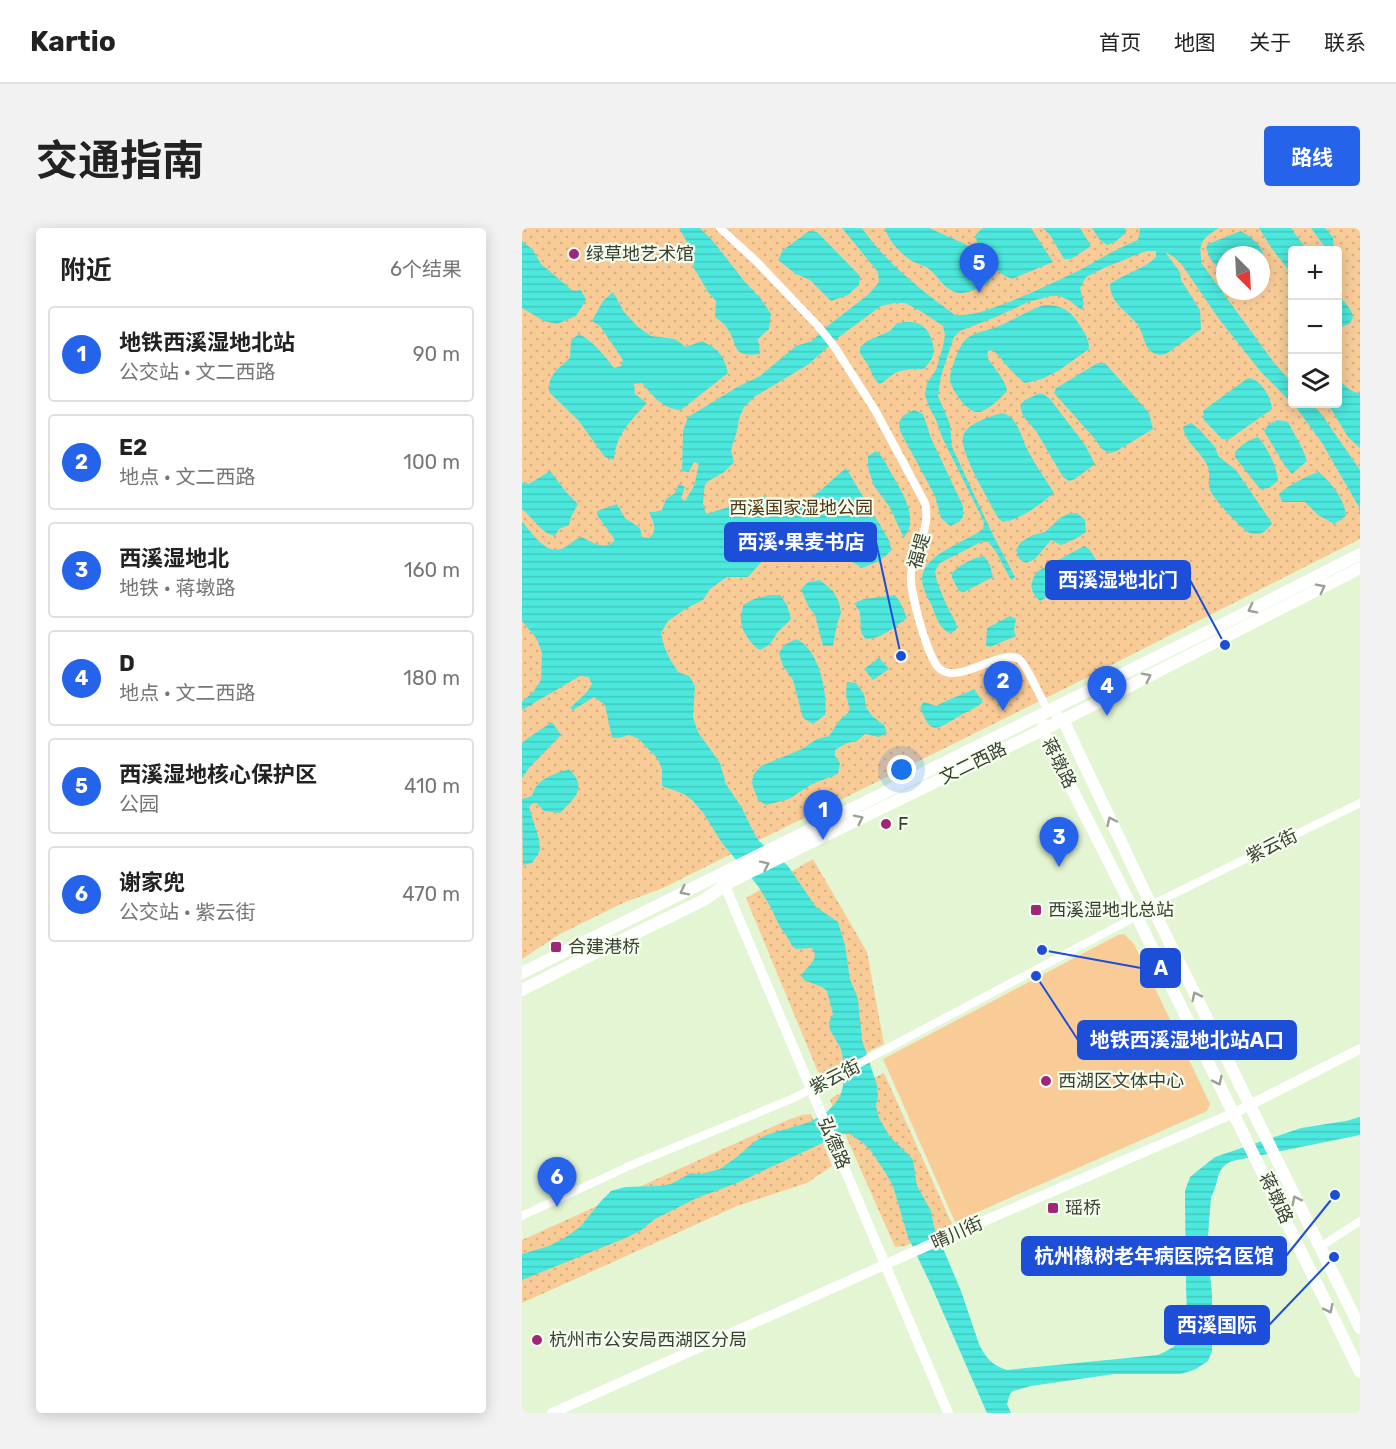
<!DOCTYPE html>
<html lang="zh">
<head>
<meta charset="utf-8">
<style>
	body { margin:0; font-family:Rubik,"Noto Sans SC",sans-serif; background:#f2f2f2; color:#222 }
	.controls { position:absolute; right:18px; top:18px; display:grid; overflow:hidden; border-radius:6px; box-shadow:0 3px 15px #0003 }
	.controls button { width:54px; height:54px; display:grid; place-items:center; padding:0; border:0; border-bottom:2px solid #e0e0e0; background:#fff; color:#222; font:30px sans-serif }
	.compass { position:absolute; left:694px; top:18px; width:54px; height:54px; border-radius:50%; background:#fff; box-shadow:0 3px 15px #0003; rotate:156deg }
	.you { position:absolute; left:380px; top:542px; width:21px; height:21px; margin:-15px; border:4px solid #fff; border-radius:50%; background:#1a73e8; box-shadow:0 0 0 9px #1a73e833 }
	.badge { display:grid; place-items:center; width:39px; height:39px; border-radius:50%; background:#2563eb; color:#fff; font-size:20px; font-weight:700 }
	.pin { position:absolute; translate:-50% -50px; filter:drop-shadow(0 2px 3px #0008) }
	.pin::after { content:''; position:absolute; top:32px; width:21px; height:18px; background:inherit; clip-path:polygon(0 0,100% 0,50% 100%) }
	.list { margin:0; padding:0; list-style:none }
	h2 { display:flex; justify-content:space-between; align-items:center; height:78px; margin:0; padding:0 24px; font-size:26px }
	h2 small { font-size:20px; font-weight:400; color:#767676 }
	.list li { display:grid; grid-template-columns:39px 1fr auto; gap:18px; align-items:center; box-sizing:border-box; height:96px; margin:0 12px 12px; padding:0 12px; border:2px solid #e0e0e0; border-radius:6px }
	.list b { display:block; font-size:22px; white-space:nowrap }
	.list p { margin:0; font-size:20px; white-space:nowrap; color:#767676 }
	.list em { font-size:20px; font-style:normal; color:#767676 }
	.icon { flex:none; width:33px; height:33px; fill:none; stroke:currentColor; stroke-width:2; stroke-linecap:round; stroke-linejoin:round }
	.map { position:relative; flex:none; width:838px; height:1185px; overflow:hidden; border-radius:6px }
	header { display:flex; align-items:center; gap:36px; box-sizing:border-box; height:84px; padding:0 30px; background:#fff; border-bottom:2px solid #e0e0e0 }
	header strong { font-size:28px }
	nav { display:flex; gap:33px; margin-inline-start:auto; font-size:21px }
	.intro { display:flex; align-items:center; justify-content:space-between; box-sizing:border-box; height:144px; padding:0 36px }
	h1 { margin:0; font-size:42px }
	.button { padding:15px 27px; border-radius:6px; background:#2563eb; color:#fff; font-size:21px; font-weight:700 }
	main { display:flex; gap:36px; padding:0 36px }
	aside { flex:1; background:#fff; border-radius:6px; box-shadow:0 3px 15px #0003 }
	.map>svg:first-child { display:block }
	.grass { fill:#f9cc97 }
	.park { fill:url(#park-dots); fill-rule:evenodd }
	.water { fill:url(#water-rules) }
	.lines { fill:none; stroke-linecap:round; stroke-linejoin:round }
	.minor { stroke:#fff; stroke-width:8 }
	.tertiary { stroke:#fff; stroke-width:10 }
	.secondary { stroke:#fff; stroke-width:12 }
	.oneway { stroke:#9ca098 }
	.poi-dot { fill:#a1267b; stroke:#f6fef0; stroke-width:2 }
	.labels { text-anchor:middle; stroke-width:4.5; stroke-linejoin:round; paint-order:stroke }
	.poi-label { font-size:18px; fill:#394032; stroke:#f6fef0; text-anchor:start }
	.park-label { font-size:18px; fill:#4f340f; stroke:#f6fef0 }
	.street-label { font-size:18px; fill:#394032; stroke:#f6fef0 }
	.leader { fill:none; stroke:#1d4ed8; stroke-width:2 }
	.callout-dot { fill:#1d4ed8; stroke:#f6fef0; stroke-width:2 }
	.callout { fill:#1d4ed8; stroke:#1d4ed8; stroke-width:2 }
	.callout-label { font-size:20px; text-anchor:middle; font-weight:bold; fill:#fff }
</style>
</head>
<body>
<header>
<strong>Kartio</strong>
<nav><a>首页</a><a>地图</a><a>关于</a><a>联系</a></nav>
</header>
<div class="intro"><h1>交通指南</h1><a class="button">路线</a></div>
<main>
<aside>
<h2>附近<small>6个结果</small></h2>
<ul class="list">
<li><span class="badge">1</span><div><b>地铁西溪湿地北站</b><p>公交站 · 文二西路</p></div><em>90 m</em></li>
<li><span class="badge">2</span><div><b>E2</b><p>地点 · 文二西路</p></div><em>100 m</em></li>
<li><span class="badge">3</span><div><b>西溪湿地北</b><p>地铁 · 蒋墩路</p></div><em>160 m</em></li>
<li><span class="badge">4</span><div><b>D</b><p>地点 · 文二西路</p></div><em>180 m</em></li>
<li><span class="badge">5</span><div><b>西溪湿地核心保护区</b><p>公园</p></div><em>410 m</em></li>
<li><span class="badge">6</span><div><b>谢家兜</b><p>公交站 · 紫云街</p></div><em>470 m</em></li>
</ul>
</aside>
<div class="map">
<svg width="838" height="1185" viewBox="0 0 838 1185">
	<defs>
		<pattern id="park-dots" width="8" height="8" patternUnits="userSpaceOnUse" patternTransform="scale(1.5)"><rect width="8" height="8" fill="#f9cc97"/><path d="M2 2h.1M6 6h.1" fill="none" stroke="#d6b083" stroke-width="1.8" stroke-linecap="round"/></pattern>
		<pattern id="water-rules" width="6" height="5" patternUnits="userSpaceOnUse" patternTransform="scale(1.5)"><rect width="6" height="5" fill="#4ce8dd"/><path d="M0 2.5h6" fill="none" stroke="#43c8be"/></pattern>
	</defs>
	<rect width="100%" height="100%" fill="#e3f5d2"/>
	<path class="grass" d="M602,706L612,716L688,876L685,883L433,994L361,831L596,707Z"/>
	<g class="park">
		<path d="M0,0H838V311L548,458L141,660L101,675L38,706L0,731ZM770,22H816V176H770ZM703,27H739V63H703Z"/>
		<path d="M291,631L345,724L362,816L301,846L296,844L224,670Z"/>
		<path d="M362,845L430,996L383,1018L373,1019L308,872L311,869Z"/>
		<path d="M289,886L310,938L285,955L215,978L0,1075V1012L261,894L280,887Z"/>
	</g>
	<g class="water">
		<path d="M157,0H178L191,13L223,54L239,71L249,86L247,101L236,111L238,126C207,130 218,116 204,99C202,95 197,92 193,89L194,73L186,64L172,40L170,23Z"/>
		<path d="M320,0H340C364,35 399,62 433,87C452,88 464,82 482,76C508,66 533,54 558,42C578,31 594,21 616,12L618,2L617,0H697C679,11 676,15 680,36L750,132L761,145L770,154V176H790L800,187L838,242V287L837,279L800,215L773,178L739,144L697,91L660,37L652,29L643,24L658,44L659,52L678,82L679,101L644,126C639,127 635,128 630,124C622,119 622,107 617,99C607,83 588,77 588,56C603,45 621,42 634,29V23H624L584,39L564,49L558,60L562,76L559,82L547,72L537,68H529L506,74L474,89L438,103L432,109L419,148L416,168L428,196L430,219L471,307L493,349L489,352L473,322L466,314H459L418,335L413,343L415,354L424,376L434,395L435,399L433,403L427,405C418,401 413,387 410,378C406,370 400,360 400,351C400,326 445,314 461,301L462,294L420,209L414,192L407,179L403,167L405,155L414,142L421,118L423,107L421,98L400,84L383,75H372L359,78L317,109L287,136L232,169L222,179L217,191L215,203L209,222L212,234L202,244L183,255L181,275L184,286L243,268L257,287H270L324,240L368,314L369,323L357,333L340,340L307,320L288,302L278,298L267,303L265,317L242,331L226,349H205L188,361L181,372L165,380L146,393L139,405L142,418L148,431L156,444L167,448L173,458L171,489L176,504L198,535L204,556L220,580L231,603L237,613L266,638L294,679L316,694L323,717L328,751L336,771L340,812L355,857L356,868L354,878L357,890L368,909L385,925L391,932L395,958L409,983L412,999L439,1063L457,1116C463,1129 471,1138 485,1142L636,1127C645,1123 656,1118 661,1108C667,1095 664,1070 664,1056C664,1025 663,994 663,963L668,949L693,929L779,900L824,893L838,889V907L710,933C692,941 698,954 689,969L684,1034L688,1047L690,1066V1123L686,1133L674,1141L659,1146H592L509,1158L491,1163L488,1166L485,1176L489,1185H465L409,1057L386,1009L371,958L363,944L349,923L341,915L328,906H320L215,955L175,970L133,991L118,1003L106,1009L0,1052V1026L27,1018L44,1009L58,999L79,973L89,963L103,959L137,958L149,956L169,945L179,946L198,941L216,928L232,914L244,907L288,894L306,883L315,873L319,866L321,858L320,840L321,831L319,821L308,802L307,794L311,786L305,763L300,759L282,752L279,748C284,739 299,732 290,720L274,721L270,718L266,710L258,699L248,678L236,658L200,615L182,586L171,573L162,566L140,558V541L135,530L117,511L107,507L98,510H90L83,477L72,469L51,482L48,480L65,464L70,456L67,449L58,448L0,482V474L12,463L19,452L20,425L15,411L0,393V294C10,304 22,326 39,321C47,318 52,311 60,309C71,315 84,323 93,312L75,287V283L95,276L103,290L118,300L120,309L128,310C136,301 131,294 127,284H132L140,282L144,271L153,265L157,256L163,259L159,270L163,273L172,258L177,236L172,234L167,244L160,243L161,203L166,189L217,158L238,148L274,118L290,113L303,100L347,66L357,54L356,44Z"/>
		<path d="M363,0H407L443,16L452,24L463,40L468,54C459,58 447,66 437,65C423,63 417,49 407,41C402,37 395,36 390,33C378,25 367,14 363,0Z"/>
		<path d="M461,0H509L531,34L490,51C486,49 480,47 477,44C466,35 453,19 454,6Z"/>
		<path d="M521,0H558L569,18L549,31H542L528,7Z"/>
		<path d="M570,0H603L604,5L593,14L585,17L578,12Z"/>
		<path d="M737,0H769L771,3L785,22H770V46L750,21Z"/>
		<path d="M789,0H803L811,9L812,22H805Z"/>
		<path d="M287,3L295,4L338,48L337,57L326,67L309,73L288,52L274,46L256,32L261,22Z"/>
		<path d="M719,3C732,11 746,21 740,38H739V27H703V46L689,32L684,20L686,16Z"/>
		<path d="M0,13L11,22L19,36L51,63L59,62L64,72L54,88L35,96L22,93L0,80Z"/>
		<path d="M816,57L818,64L817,67C822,75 830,80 831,90L827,96L816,100Z"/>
		<path d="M91,64L102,84L116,99L129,108L153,111L164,119L180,113C196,121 202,127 206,145L159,182C141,181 131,168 120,155L112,156L113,166L125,175C108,194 94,206 92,232L83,229L56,192L27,164C26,146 36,141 48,130L49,112L57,106C72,114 82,127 92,140L99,138L101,132L78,98L70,93L81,73Z"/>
		<path d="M522,77C541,77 549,83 559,99C564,108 567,111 567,121L536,143L520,151L503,155C490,146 482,133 471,122L466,123L465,129C471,139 484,152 485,163C479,170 466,183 456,184C445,185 428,160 428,151C428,143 437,118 443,112C450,105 463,103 472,100C489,93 505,83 522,77Z"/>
		<path d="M384,94C389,94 395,94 399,97C408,102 414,119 411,128C409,133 405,137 402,141C392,141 378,141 370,147C365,150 363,154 357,156L352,150L346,137L338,125V119L345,113L368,103L375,95Z"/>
		<path d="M816,129L820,130C821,138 817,145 818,153L828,162L838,166V220L826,209L809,181L799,176H816Z"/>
		<path d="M576,135H583L627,185L631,201L593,224L586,225L579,220L573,211L532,165L534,160Z"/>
		<path d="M726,150C739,151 749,169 750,181L706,212L700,211L682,192L681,183L686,179Z"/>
		<path d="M516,166H521L528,171L563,217L573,236L553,251L547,253L541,249L514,203L501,188L498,177L503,172Z"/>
		<path d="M392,182L401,186L409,210L441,278V289L437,294L428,298L419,290L413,268L378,203L377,194L382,187Z"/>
		<path d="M481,185C495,189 499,207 504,219C512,235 523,250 532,265C517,277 500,291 481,294L476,290C468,274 437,224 441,208C445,195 469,188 481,185Z"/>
		<path d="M756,192L766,194L781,222L785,233L770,246L763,238L742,203L747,196Z"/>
		<path d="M669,195L677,201L693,219L697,229L714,242L750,295C746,300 742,306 735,306C732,306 729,306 726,304C718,300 691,270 688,262C685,254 689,246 686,239C680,224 663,215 661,199Z"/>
		<path d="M736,209C746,221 755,238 756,253L747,260L738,261L713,229V224C720,216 726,212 736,209Z"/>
		<path d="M354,223C362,230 363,234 368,243C377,259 390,277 388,297C387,302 384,306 382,310L367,278L352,258L346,240V228Z"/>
		<path d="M28,243L45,265L56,276L49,289L47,297L37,301L33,308C19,305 11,290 0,281V253L1,255L7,256Z"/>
		<path d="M797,244C809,255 823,271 824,288L812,296L796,287L783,274H760L757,266C765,258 786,247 797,244Z"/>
		<path d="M555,285L563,292L564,304L555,310L539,317L529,312L513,331L504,335L497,331L494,322L499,314L511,307L523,304L538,290L546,286Z"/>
		<path d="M562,318L567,321L579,339L518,373C507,363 507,354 516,343Z"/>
		<path d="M462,328L468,337L471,349L442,364L437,363L430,350V345C439,336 450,330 462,328Z"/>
		<path d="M298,352L311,363L317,374L319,385L315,396L311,418H301L293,387L286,378L279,361L286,354Z"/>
		<path d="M248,367H258L265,377L269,391C265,396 259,400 255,405C248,416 250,416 238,422C228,416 217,400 219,387C219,384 221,381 221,377L232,371Z"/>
		<path d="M373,367L378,374L385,390C372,399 360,411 344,411L339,405L338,384L332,375L342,371Z"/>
		<path d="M488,388L494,391L492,402L494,408L468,419L464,417L465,400Z"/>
		<path d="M274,411C277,412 280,414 282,416C298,430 306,467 303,487L291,496L281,490L271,452L261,438L257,425L262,417Z"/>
		<path d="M357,430L367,441L351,452L342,441Z"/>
		<path d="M325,454L334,455L342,466L344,479L350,488L362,497L365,505L357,509L343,506L335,513L325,515L313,522V528L318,535L316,546L290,556L267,571L244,577L236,572L230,556L231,547L239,538L280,521L295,511L307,508L317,493L328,483L324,467Z"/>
		<path d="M452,461L461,474C453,481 445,483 436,489C413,502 409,508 398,479L402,474L415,478C425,471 440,467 452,461Z"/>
		<path d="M30,494L39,507L7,540L0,550V515L6,510Z"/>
		<path d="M47,541C66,560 53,570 38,585L22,583L14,575L10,576L7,579L17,611L18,623L10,635L1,637L0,571L10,568C14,551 32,546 47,541Z"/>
	</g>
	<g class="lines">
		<g class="minor">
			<path d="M198,0L235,34L296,98L312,118L353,182L403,275C409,302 393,320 389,346C387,362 406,432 418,441C438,457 478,420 497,431C505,437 520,473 526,483"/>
			<path d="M629,677L838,575"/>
			<path d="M0,988L107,938L272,870L615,688"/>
			<path d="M798,1019L838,993"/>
		</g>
		<g class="tertiary">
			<path d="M200,651L426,1185"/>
			<path d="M30,1185L425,1009L712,885L838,821"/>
		</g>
		<g class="secondary">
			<path d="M536,489L541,492L629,677L838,1100"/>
			<path d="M522,497L520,502L620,699L838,1144"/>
			<path d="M0,745L717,388L838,326"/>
			<path d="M0,762L49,737L182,672L203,657L220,648L541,492L838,340"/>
		</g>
	</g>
	<defs><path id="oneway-chevron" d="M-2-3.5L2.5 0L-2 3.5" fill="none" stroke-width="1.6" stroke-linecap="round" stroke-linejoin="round" transform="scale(1.5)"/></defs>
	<g class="oneway">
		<use href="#oneway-chevron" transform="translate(799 360) rotate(-27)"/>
		<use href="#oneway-chevron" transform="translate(730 381) rotate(153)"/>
		<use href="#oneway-chevron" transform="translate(625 449) rotate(-27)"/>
		<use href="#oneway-chevron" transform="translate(337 591) rotate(-26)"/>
		<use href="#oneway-chevron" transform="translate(589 593) rotate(-115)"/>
		<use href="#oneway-chevron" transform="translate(243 637) rotate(-26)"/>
		<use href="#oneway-chevron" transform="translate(162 663) rotate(153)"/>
		<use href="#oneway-chevron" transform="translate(674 768) rotate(-116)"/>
		<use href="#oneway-chevron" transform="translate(696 853) rotate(64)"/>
		<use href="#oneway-chevron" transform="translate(774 972) rotate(-117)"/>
		<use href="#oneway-chevron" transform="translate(807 1081) rotate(64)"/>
	</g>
	<g class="poi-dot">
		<circle cx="52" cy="26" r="6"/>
		<circle cx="364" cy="596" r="6"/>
		<rect x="508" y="676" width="12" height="12" rx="3"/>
		<rect x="28" y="713" width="12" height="12" rx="3"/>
		<circle cx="524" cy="853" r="6"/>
		<rect x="525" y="974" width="12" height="12" rx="3"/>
		<circle cx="15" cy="1112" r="6"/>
	</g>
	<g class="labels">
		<g class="poi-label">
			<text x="64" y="32">绿草地艺术馆</text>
			<text x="376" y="602">F</text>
			<text x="526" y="688">西溪湿地北总站</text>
			<text x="46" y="725">合建港桥</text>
			<text x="536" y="859">西湖区文体中心</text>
			<text x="543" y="986">瑶桥</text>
			<text x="27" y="1118">杭州市公安局西湖区分局</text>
		</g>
		<g class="park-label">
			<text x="279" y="286">西溪国家湿地公园</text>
		</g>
		<g class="street-label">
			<text transform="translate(397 323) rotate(-74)" y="6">福堤</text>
			<text transform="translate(451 535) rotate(-26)" y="6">文二西路</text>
			<text transform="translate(537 535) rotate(63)" y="6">蒋墩路</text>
			<text transform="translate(750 618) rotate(-26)" y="6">紫云街</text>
			<text transform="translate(313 849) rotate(-27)" y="6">紫云街</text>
			<text transform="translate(312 915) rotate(67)" y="6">弘德路</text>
			<text transform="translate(754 970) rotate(64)" y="6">蒋墩路</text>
			<text transform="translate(435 1005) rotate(-24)" y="6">晴川街</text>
		</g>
	</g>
	<path class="leader" d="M379 428L354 314M703 417L668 352M520 722L619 740M514 748L556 812M813 967L764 1028M812 1029L747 1097"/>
	<g class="callout-dot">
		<circle cx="379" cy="428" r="6"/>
		<circle cx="703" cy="417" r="6"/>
		<circle cx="520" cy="722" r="6"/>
		<circle cx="514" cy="748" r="6"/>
		<circle cx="813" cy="967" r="6"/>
		<circle cx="812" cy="1029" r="6"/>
	</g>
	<g class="callout">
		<rect x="203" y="295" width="151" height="38" rx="6"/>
		<rect x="524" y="333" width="144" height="38" rx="6"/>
		<rect x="619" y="721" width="39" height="38" rx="6"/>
		<rect x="556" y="793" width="218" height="38" rx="6"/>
		<rect x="500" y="1009" width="264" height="38" rx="6"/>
		<rect x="643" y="1078" width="104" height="38" rx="6"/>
	</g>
	<g class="callout-label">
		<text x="279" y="321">西溪·果麦书店</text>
		<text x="596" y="359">西溪湿地北门</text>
		<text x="639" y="747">A</text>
		<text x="665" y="819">地铁西溪湿地北站A口</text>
		<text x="632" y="1035">杭州橡树老年病医院名医馆</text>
		<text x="695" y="1104">西溪国际</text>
	</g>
</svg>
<div class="controls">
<button>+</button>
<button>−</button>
<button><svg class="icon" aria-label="layers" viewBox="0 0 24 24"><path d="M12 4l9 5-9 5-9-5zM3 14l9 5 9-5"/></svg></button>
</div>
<svg class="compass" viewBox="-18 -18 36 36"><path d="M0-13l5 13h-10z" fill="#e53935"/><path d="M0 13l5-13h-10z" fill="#767676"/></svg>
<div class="you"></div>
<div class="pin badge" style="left:301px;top:612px">1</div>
<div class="pin badge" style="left:481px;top:483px">2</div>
<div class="pin badge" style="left:537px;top:639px">3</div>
<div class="pin badge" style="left:585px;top:488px">4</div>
<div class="pin badge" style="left:457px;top:65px">5</div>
<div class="pin badge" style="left:35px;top:979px">6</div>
</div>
</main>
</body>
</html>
